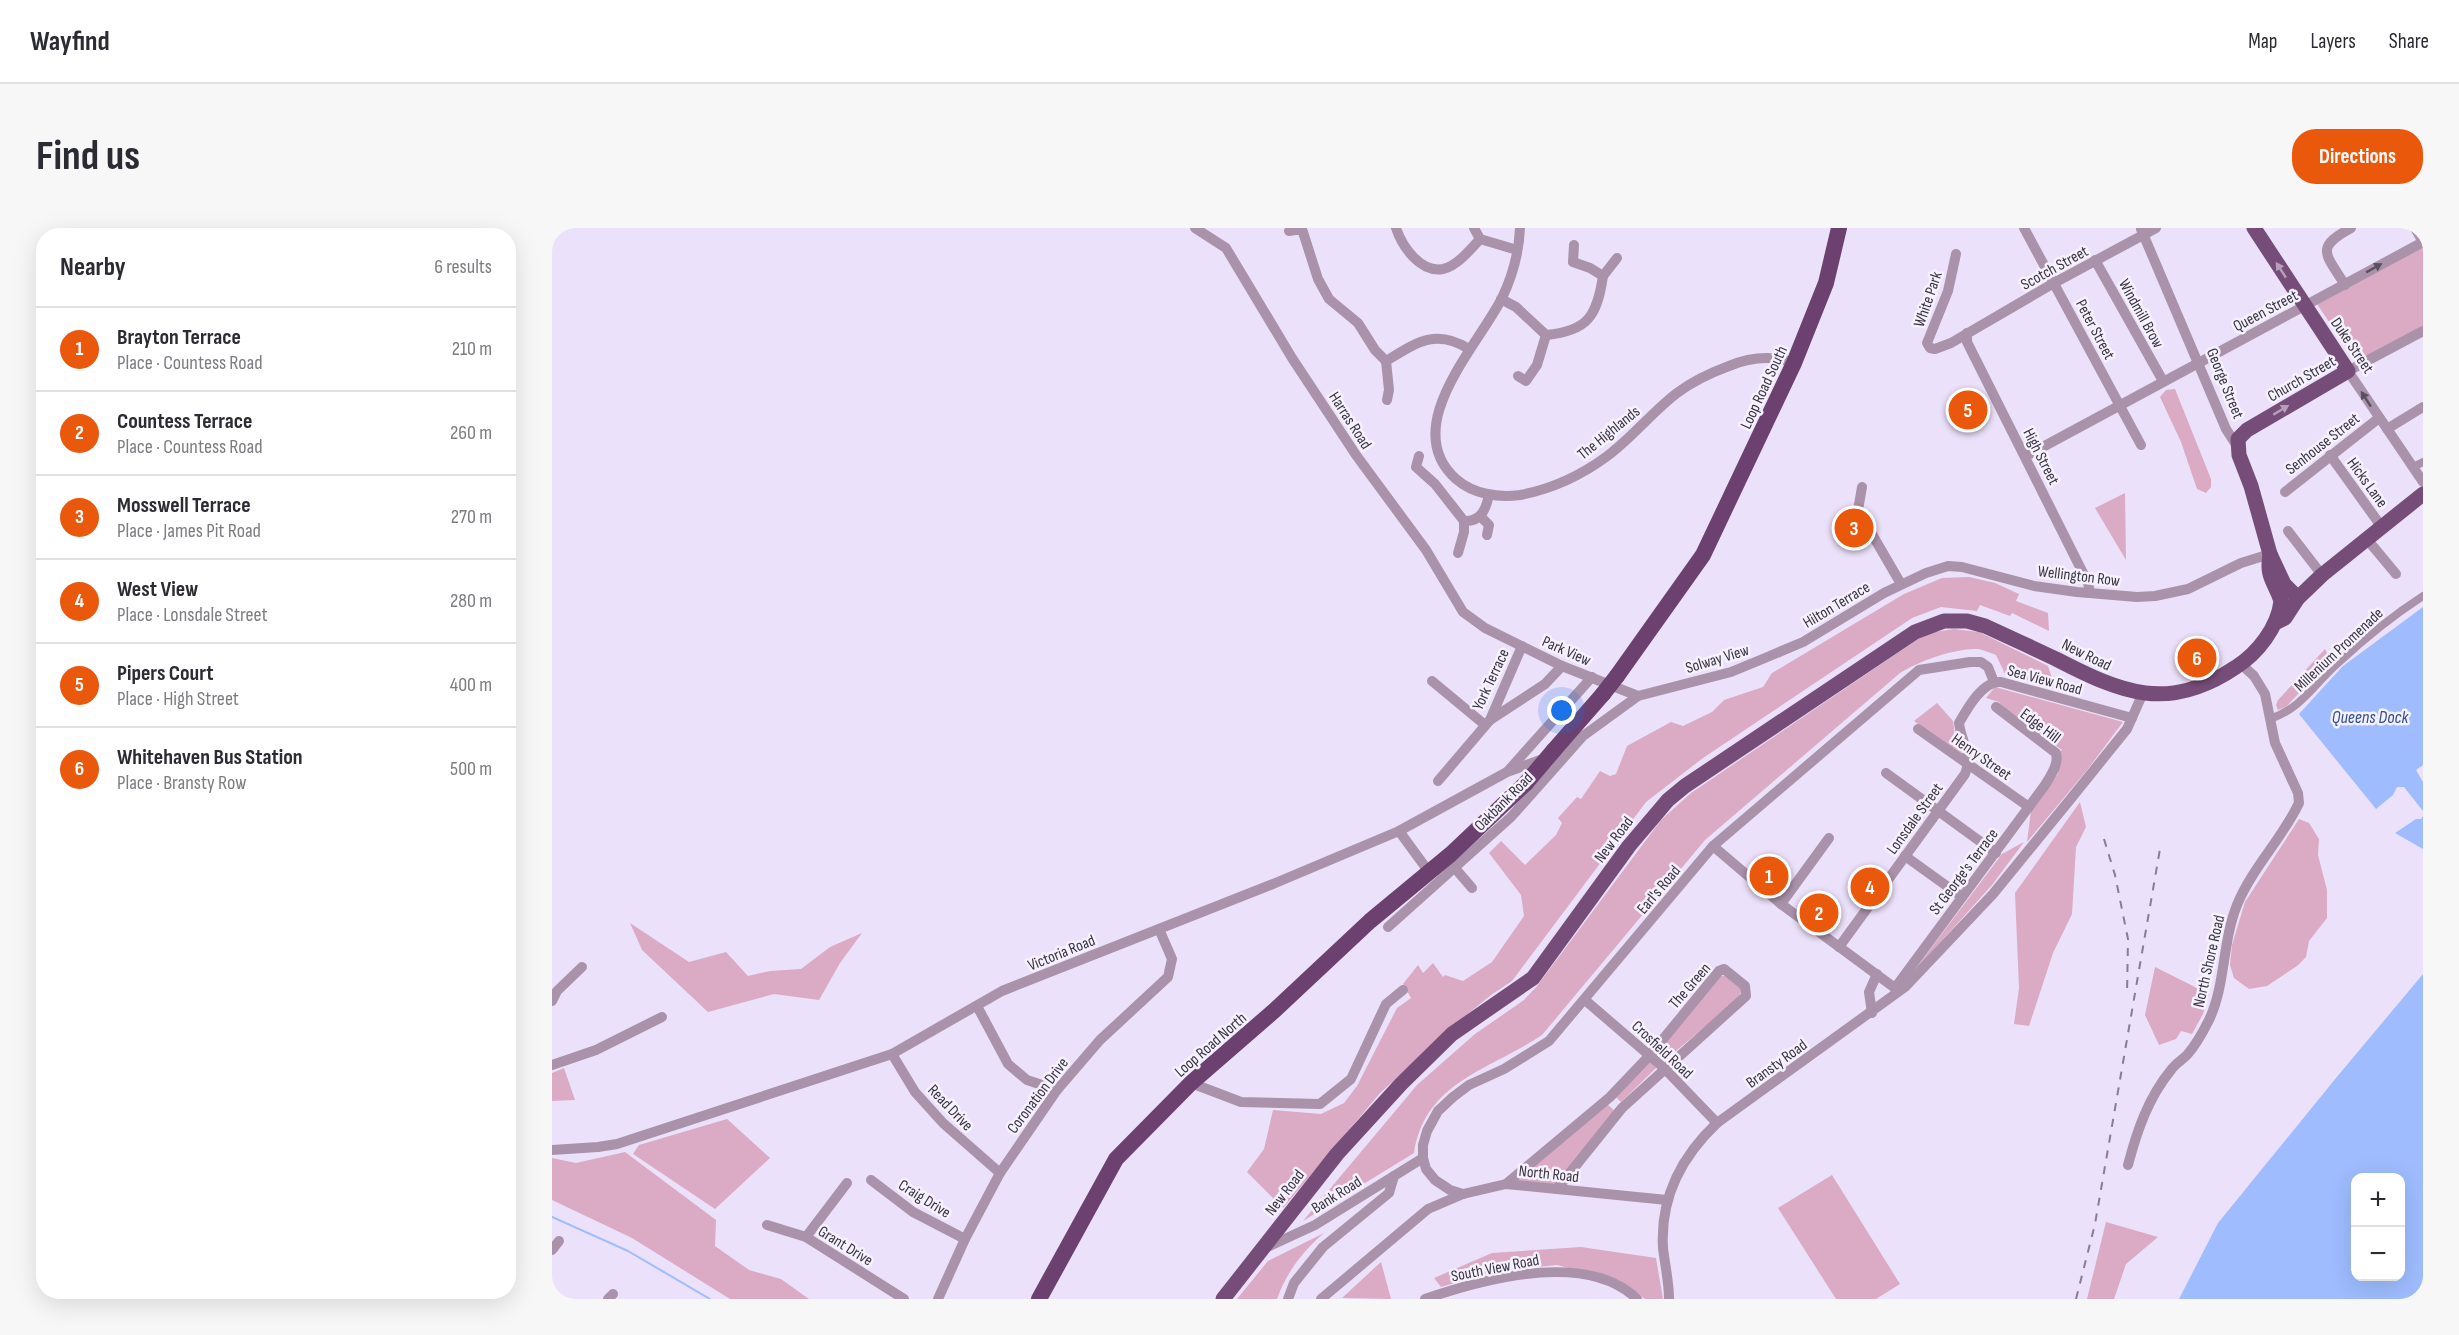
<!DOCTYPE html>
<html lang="en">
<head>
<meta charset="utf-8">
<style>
	body { margin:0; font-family:"Sofia Sans Condensed",sans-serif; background:#f7f7f7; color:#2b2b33 }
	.controls { position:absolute; right:18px; bottom:18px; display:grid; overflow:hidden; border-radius:12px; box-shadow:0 6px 24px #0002 }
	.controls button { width:54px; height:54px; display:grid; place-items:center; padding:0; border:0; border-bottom:2px solid #e1e1e2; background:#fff; color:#2b2b33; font:30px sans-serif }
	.you { position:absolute; left:1010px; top:483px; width:21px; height:21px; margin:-15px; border:4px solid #fff; border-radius:50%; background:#1a73e8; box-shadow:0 0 0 9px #1a73e833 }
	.badge { display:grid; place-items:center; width:39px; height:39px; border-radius:50%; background:#ea580c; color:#fff; font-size:20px; font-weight:700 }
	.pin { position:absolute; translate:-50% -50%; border:3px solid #fff; box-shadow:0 2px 6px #0006 }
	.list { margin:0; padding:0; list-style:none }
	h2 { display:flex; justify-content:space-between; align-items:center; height:78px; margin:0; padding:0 24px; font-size:26px }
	h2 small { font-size:20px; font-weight:400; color:#7c7c81 }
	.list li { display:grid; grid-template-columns:39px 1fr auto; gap:18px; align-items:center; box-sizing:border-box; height:84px; padding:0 24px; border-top:2px solid #e1e1e2 }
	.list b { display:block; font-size:22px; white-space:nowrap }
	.list p { margin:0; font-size:20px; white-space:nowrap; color:#7c7c81 }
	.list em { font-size:20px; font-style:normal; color:#7c7c81 }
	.map { position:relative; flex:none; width:1871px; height:1071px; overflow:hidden; border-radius:24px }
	header { display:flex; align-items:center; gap:36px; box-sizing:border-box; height:84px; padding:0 30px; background:#fff; border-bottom:2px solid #e1e1e2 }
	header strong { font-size:28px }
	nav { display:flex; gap:33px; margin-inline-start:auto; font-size:21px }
	.intro { display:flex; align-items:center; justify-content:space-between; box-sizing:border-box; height:144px; padding:0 36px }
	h1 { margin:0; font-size:42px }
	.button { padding:15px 27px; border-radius:24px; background:#ea580c; color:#fff; font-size:21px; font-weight:700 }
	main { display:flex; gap:36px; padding:0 36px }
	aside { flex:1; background:#fff; border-radius:24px; box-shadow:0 6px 24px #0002 }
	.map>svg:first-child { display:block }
	.green { fill:#dbaac4 }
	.water { fill:#9ebcfe; fill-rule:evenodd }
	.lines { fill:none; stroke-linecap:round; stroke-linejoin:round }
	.stream { stroke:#9ebcfe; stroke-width:2 }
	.pedestrian { stroke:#aa92ab; stroke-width:8 }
	.minor { stroke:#aa92ab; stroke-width:10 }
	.primary { stroke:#764d78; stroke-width:15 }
	.trunk { stroke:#6c406f; stroke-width:16 }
	.rail { stroke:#877e91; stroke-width:2; stroke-dasharray:8 8; stroke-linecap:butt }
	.trunk-bridge { stroke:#6c406f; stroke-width:16 }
	.oneway { fill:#5b5060 }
	.oneway2 { fill:#b69fbb }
	.labels { text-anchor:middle; stroke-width:5; stroke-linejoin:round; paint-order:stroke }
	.street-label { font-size:16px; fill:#393340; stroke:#f6f1fe }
	.water-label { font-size:18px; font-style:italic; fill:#2e4c98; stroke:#f6f1fe }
</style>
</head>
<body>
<header>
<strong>Wayfind</strong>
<nav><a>Map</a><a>Layers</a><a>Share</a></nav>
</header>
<div class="intro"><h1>Find us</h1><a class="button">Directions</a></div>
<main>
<aside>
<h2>Nearby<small>6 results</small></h2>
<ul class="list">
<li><span class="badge">1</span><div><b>Brayton Terrace</b><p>Place · Countess Road</p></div><em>210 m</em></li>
<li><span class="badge">2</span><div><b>Countess Terrace</b><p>Place · Countess Road</p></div><em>260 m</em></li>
<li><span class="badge">3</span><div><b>Mosswell Terrace</b><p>Place · James Pit Road</p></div><em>270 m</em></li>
<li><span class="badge">4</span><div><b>West View</b><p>Place · Lonsdale Street</p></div><em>280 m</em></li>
<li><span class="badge">5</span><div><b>Pipers Court</b><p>Place · High Street</p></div><em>400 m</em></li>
<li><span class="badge">6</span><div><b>Whitehaven Bus Station</b><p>Place · Bransty Row</p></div><em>500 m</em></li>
</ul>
</aside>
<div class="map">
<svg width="1871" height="1071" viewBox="0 0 1871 1071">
	<rect width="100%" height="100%" fill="#ece1fa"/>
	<g class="green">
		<path d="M1871,18V99L1805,135L1765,76Z"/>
		<path d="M1623,161L1659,251V259L1654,265L1645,261L1629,214L1608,169L1614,162Z"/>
		<path d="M1573,265L1574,332L1543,280Z"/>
		<path d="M1417,349L1443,355L1467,366L1464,373L1496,385L1497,403L1460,385L1458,388L1428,377L1425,383L1389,379L1360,390L1151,530L1094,574L960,753L939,767L906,794L828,865L731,980L695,944L712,921L721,882L769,886L792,875L805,858L845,780L859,770L851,756L866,737L871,745L881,735L891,749L893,747L911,753L940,734L972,688L969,667L937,625L949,613L973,637L1004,607L1010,595L1006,590L1025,569L1029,571L1048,543L1058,548L1064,546L1075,518L1119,494L1131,498L1160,484L1172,472L1211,459L1220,445L1352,366L1390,350Z"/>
		<path d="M1402,401L1427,404L1496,438L1503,459L1453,446L1444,427C1438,425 1432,422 1426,421C1403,420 1367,433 1348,445L1153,612L990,807C938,842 873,853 862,925L751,993L865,857L923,806L972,772L985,758L1109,592L1139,565L1375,405Z"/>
		<path d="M1773,421L1778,431L1735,478L1726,482L1724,477L1726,472Z"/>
		<path d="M1443,459L1571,494L1535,542L1475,614L1479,583L1506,546L1507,525L1510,522L1451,479L1447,474L1434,470Z"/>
		<path d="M1385,475L1401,493L1403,509L1410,527L1362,493Z"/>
		<path d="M1528,574L1534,599L1524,619L1520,686L1501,725L1477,798L1462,796L1467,760L1463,665Z"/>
		<path d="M1747,591L1757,595L1767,611L1766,627L1775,662V690L1757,713L1754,729L1745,738L1715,758L1697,761L1682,750L1678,737L1680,717L1693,674Z"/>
		<path d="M1472,614L1440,657L1358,748L1450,626Z"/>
		<path d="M78,695L137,734L174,724L196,748L218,743L249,741L278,719L310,705L288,735L267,772L222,766L156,784L90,722Z"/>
		<path d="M1603,739L1657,766L1651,786L1640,806L1629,803L1624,811L1607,817L1593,787Z"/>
		<path d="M1169,748H1173L1189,761L1187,770L1112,833L1104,825Z"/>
		<path d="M1097,833L1105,839L1069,874L1064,869Z"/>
		<path d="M12,840L23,872L0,873V845Z"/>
		<path d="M1054,875L1063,883L1004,957L963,953Z"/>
		<path d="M175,891L218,930L163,981L81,926L87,917Z"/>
		<path d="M73,924L164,992L163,1018L197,1042L229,1051L257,1071H178L80,1010L0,972V930L24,935Z"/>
		<path d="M1280,947L1348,1056L1324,1071H1284L1226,980Z"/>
		<path d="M1554,994L1606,1009L1574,1036L1562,1071H1535Z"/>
		<path d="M772,1005C751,1023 734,1045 725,1071H685L716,1033Z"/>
		<path d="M1029,1019L1104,1030L1111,1071H1093L1068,1053L1005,1037L944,1043L889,1059L882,1050L940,1025Z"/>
		<path d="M829,1034L839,1071L790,1070Z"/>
	</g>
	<g class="water">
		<path d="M1871,379V537L1864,542L1871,554V583L1852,559H1845L1841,567L1824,581L1747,486L1791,438Z"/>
		<path d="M1871,588V621L1843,605L1864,591H1869Z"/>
		<path d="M1871,746V1071H1627L1666,995L1784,850ZM1804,950H1848V1048H1804Z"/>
	</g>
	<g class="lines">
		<path class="stream" d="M0,989L76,1023L158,1071"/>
		<g class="pedestrian">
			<path d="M1861,239L1871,234"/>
			<path d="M1718,491C1750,480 1762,456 1786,435C1813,410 1840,388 1871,368"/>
		</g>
		<g class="minor">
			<path d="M643,0L674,20L740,130L804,227L874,322L911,384L933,400L1010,438L1086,468"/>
			<path d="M844,0C850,18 868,45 891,41C905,38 919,21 928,11"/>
			<path d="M922,0L928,11L965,22"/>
			<path d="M968,0C967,24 960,49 950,70C926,118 846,199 904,251C921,266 946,270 968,267C1000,261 1028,248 1054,229C1080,210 1100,184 1125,165C1141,153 1158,145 1177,138C1199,129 1220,127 1242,135"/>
			<path d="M1472,0L1589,217"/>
			<path d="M1863,0L1871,14"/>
			<path d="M1589,1L1674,201L1685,218"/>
			<path d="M737,3L750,1L766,51L777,71L806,95L823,122L834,133C864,115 883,100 917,121"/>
			<path d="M1404,26L1396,63L1375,115L1378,120L1383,121L1399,115L1502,55L1604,0"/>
			<path d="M1543,32L1611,153"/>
			<path d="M1051,48L1065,30"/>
			<path d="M1793,57C1774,26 1762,20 1799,0"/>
			<path d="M949,71L964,79L994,107C1036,103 1045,88 1051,48L1038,40L1021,34L1022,17"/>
			<path d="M1871,103L1796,143L1871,254"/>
			<path d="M1415,105V114L1536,355L1538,365"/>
			<path d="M834,133L837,162L835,172"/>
			<path d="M966,148L974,153L985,137L994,107"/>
			<path d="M1835,201L1871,179"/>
			<path d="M1778,227L1829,298"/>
			<path d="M867,228L864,239L883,256L912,293C929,294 934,281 937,267"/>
			<path d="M1474,228L1871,14"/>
			<path d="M1310,259L1306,282L1349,356"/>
			<path d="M1733,264L1827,190"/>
			<path d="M928,288L937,297L935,307"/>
			<path d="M1736,303L1770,347"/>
			<path d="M1814,310L1844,346"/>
			<path d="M906,325L912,304V293"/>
			<path d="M880,453L933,497"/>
			<path d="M938,492L993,456L1010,438"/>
			<path d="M1366,501L1477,579"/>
			<path d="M956,543L1040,449"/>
			<path d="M1334,545L1444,625"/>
			<path d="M886,553L938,492L970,418"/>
			<path d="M847,603L877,644"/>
			<path d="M1161,618L1229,676L1347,763"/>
			<path d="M1353,628L1410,669"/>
			<path d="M902,639L920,660"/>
			<path d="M1229,676L1277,610"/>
			<path d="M836,699L959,589L1031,508L1086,468L1179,444L1213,430L1251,414L1332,365L1374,345L1396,338L1410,339L1482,358L1525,364L1585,369L1603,368L1636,361L1689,335L1718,326"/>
			<path d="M1287,719L1413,546C1421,528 1409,513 1407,495C1415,481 1431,452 1449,454L1580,490"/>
			<path d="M1343,760L1493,557C1499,547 1507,536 1504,525L1444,479"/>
			<path d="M1033,772L1112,840L1165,895"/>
			<path d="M0,773L5,763L30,739"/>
			<path d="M425,778L456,836L475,852L505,862"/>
			<path d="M1320,785L1317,764L1325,746"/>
			<path d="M340,826L363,864L391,895L448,945"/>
			<path d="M0,837L44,822L110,789"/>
			<path d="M639,855L689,874L768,876L799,851L834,776L851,762"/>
			<path d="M0,922L46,919L65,916L340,826L450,763L721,656L847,603L955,544L1019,521"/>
			<path d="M1576,937C1585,903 1596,870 1619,842C1623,836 1630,832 1635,827C1644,817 1651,804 1657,792C1674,756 1670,714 1685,677C1700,640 1730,611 1747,575L1746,565L1723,515L1713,466L1702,448L1689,436"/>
			<path d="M319,952L361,984L413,1011"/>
			<path d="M954,956L1058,869L1098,827L1167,743L1172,741L1193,758L1194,768L1070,880L1005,961"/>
			<path d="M911,966L898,962L883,952L874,941L871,930V917L875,903L886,883L901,869L917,857L952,841L997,813L1161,618L1367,442L1418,434H1429L1436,439L1442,454"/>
			<path d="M215,997L254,1009L352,1071"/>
			<path d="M254,1009L295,955"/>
			<path d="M713,1020L763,997L871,930"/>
			<path d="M0,1022L7,1013"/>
			<path d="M56,1071L61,1066"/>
			<path d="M386,1071L413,1011L448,945L505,862L548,812L616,749L620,731L607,701"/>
			<path d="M736,1071L742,1055L771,1019L837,965L842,948"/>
			<path d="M769,1071L876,981L911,966L954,956L1115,972"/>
			<path d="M873,1071C931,1051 1034,1022 1085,1071"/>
			<path d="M1117,1071C1117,1054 1113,1037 1111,1020C1108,970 1129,929 1165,895L1353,759L1441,666L1521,568L1575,501L1591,465"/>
		</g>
		<g class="primary">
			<path d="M1702,0L1796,143L1695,202L1686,211L1687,227L1699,258L1718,326L1732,356L1746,370"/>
			<path d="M1725,394L1733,390L1746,370L1770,347L1871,266"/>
			<path d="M671,1071L785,926L849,856L900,806L981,750L1077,618L1116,572L1133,558L1363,404L1392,393H1415L1433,398C1457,409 1481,420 1504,431C1570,465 1616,485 1684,439C1706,425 1726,399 1729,373C1722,352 1714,350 1718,326"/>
		</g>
		<g class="trunk">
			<path d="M1065,448L1151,327L1242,135L1274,55L1287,0"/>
			<path d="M1002,522L1051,466"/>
			<path d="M487,1071L564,931L639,855L723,782L818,693L899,626L974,555"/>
		</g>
		<g class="rail">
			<path d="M1552,611L1563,647L1576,711L1575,767"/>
			<path d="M1524,1071L1543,996L1608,621"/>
		</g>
		<g class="trunk-bridge">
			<path d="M1051,466L1065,448"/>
			<path d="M974,555L1002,522"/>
		</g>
	</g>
	<defs><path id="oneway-solid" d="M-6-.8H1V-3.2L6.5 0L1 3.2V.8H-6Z" transform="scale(1.5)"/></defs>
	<g class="oneway">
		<use href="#oneway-solid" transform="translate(1822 40) rotate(-29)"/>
		<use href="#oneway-solid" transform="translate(1814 171) rotate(-123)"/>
	</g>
	<g class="oneway2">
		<use href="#oneway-solid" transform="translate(1729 42) rotate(-123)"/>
		<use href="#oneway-solid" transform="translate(1729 182) rotate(-31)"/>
	</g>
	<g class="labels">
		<g class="street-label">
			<text transform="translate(1502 39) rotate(-29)" y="6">Scotch Street</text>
			<text transform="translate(1375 71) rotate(-71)" y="6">White Park</text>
			<text transform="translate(1713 82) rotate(-28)" y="6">Queen Street</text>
			<text transform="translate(1590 85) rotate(61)" y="6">Windmill Brow</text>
			<text transform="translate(1544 101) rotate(62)" y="6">Peter Street</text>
			<text transform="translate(1801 117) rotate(56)" y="6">Duke Street</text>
			<text transform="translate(1749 150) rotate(-30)" y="6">Church Street</text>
			<text transform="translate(1674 155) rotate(68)" y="6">George Street</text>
			<text transform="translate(1211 159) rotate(-65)" y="6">Loop Road South</text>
			<text transform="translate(799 192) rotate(57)" y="6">Harras Road</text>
			<text transform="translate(1056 204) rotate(-39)" y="6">The Highlands</text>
			<text transform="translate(1770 215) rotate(-38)" y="6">Senhouse Street</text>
			<text transform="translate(1490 228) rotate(63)" y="6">High Street</text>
			<text transform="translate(1816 254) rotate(54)" y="6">Hicks Lane</text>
			<text transform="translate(1527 347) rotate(7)" y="6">Wellington Row</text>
			<text transform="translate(1284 376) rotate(-31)" y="6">Hilton Terrace</text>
			<text transform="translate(1786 421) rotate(-43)" y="6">Millenium Promenade</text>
			<text transform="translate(1015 422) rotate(24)" y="6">Park View</text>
			<text transform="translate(1535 426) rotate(26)" y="6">New Road</text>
			<text transform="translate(1165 430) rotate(-17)" y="6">Solway View</text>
			<text transform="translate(938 451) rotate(-65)" y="6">York Terrace</text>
			<text transform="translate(1493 451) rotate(15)" y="6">Sea View Road</text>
			<text transform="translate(1489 497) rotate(37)" y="6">Edge Hill</text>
			<text transform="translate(1430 528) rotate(35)" y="6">Henry Street</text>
			<text transform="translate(951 573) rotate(-45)" y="6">Oakbank Road</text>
			<text transform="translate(1362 590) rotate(-54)" y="6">Lonsdale Street</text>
			<text transform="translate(1061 611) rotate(-53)" y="6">New Road</text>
			<text transform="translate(1411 643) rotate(-53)" y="6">St George's Terrace</text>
			<text transform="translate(1106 661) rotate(-50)" y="6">Earl's Road</text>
			<text transform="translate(509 724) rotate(-22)" y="6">Victoria Road</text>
			<text transform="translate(1656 733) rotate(-77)" y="6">North Shore Road</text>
			<text transform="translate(1137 757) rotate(-49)" y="6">The Green</text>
			<text transform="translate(658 816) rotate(-41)" y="6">Loop Road North</text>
			<text transform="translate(1111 821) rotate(43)" y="6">Crosfield Road</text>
			<text transform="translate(1224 835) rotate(-36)" y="6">Bransty Road</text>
			<text transform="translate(485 867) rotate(-53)" y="6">Coronation Drive</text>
			<text transform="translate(399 879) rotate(46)" y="6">Read Drive</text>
			<text transform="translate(997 945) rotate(6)" y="6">North Road</text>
			<text transform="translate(732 964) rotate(-52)" y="6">New Road</text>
			<text transform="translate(784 966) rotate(-32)" y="6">Bank Road</text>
			<text transform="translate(373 970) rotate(32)" y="6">Craig Drive</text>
			<text transform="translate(294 1017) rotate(32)" y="6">Grant Drive</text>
			<text transform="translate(943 1039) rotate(-11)" y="6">South View Road</text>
		</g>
		<g class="water-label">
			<text x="1818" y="495">Queens Dock</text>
		</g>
	</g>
</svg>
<div class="controls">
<button>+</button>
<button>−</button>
</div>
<div class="you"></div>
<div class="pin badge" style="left:1217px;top:648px">1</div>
<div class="pin badge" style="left:1267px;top:685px">2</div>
<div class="pin badge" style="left:1302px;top:300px">3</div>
<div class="pin badge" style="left:1318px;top:659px">4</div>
<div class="pin badge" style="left:1416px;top:182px">5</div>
<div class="pin badge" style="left:1645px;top:430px">6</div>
</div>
</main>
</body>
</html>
